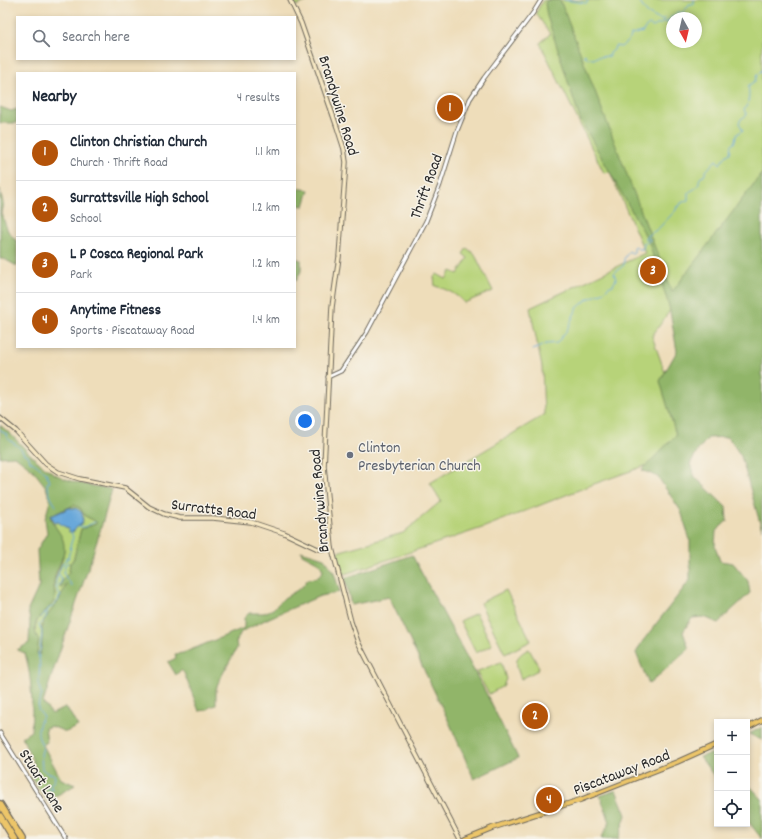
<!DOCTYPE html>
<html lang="en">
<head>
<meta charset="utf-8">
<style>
	body { margin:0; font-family:Dekko,sans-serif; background:#f2f2f3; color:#1f2937 }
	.controls { position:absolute; right:12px; bottom:12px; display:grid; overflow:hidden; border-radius:0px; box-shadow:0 2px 6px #0003 }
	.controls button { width:36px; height:36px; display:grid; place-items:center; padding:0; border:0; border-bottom:1px solid #e0e1e3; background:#fff; color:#1f2937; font:20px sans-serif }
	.compass { position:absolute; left:666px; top:12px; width:36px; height:36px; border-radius:50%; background:#fff; box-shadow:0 2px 6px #0003; rotate:172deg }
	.you { position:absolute; left:305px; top:421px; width:14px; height:14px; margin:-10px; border:3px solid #fff; border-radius:50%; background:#1a73e8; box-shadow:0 0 0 6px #1a73e833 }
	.badge { display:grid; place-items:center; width:26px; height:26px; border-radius:50%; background:#b45309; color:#fff; font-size:13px; font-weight:700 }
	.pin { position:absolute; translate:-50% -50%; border:2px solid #fff; box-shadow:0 1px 4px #0006 }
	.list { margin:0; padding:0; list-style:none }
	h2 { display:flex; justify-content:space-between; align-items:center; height:52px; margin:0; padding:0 16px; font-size:17px }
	h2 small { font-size:13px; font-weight:400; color:#747a83 }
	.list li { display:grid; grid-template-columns:26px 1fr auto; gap:12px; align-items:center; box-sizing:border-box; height:56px; padding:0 16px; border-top:1px solid #e0e1e3 }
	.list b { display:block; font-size:15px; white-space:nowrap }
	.list p { margin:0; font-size:13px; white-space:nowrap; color:#747a83 }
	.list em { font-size:13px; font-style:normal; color:#747a83 }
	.icon { flex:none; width:22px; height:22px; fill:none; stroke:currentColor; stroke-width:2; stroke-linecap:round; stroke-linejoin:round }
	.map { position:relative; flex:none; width:762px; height:839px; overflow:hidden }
	.search { position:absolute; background:#fff; box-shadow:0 2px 6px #0003; left:16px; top:16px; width:280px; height:44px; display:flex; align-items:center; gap:10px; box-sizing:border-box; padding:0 14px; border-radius:0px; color:#747a83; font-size:15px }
	.panel { position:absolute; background:#fff; box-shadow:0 2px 6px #0003; left:16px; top:72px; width:280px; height:276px; border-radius:0px }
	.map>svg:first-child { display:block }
	.green { fill:#b7d379; stroke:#717f52; fill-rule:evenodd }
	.forest { fill:#91b569; stroke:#5e704a; fill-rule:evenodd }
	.water { fill:#67a7da; stroke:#496982 }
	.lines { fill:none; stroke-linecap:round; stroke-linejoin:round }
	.stream { stroke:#67a7da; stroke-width:1 }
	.tertiary-casing { stroke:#6f695d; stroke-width:5 }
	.secondary-casing { stroke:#6f695d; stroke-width:5.5 }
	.primary-casing { stroke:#6f695d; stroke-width:6 }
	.motorway-casing { stroke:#6f695d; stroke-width:8 }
	.tertiary { stroke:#fff; stroke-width:3 }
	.secondary { stroke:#f7e8c3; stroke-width:3.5 }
	.primary { stroke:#ecc569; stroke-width:4 }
	.motorway { stroke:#ecc569; stroke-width:5.5 }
	.worship-dot { fill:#6b7280; stroke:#f7f3e8; stroke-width:1.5 }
	.labels { text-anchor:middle; stroke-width:3; stroke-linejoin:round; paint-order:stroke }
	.street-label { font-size:16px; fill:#2b2b2b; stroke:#f7f3e8 }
	.worship-label { font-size:16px; fill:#5b616d; stroke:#f7f3e8; text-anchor:start }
</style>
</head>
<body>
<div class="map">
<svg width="762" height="839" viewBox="0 0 762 839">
	<rect width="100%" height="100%" fill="#f7f3e8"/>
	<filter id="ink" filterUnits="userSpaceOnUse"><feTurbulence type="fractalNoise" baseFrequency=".025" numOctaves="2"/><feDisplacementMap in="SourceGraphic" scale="8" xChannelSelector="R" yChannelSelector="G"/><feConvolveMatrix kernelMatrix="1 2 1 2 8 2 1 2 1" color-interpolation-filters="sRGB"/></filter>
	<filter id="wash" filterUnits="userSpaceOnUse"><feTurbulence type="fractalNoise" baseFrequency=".012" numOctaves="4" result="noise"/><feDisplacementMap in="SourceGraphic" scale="16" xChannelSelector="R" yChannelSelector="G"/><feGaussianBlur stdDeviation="0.9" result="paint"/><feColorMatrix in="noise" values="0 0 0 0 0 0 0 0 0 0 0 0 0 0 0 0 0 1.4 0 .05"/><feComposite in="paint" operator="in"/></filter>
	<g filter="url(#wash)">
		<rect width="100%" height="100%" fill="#eeddba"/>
		<g class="green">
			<path d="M291,0H311L296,6Z"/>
			<path d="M543,0H762V180L652,336L692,449L594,484L482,528L342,575L337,552L403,533L441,501L430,483L544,415L542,367L530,308L645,253L610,172L604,173L540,43L550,34L536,13ZM672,18H696V42H672Z"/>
			<path d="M467,248L475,255L493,291L464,303C457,294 446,289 435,286L434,277L437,274L446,279L451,271L458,274L468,258L463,254Z"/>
			<path d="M74,505L80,508L85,516L96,521V524L81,529L74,558L70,564L69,572L62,581L67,584L66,586L60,600L44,620L42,625V643L40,654H37L35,627L38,619L53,603L55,596L54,582L62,561L64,551L63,542L50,516ZM69,508H76C80,513 83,516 83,522L74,529H68L51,516Z"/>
			<path d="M506,590L531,641L505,654L480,603Z"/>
			<path d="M476,613L492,645L476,653L460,621Z"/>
			<path d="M529,649L539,667L538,670L521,679C515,663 513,657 529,649Z"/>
			<path d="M501,662L506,679L503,686L489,694L477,673L478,671Z"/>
		</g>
		<g class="forest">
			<path d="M547,0H560L672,292L762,173V530L741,456L728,437L708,438L698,450L690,464L695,477L726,507L727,521L716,531L715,546L720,561L733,563L748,581L750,593L718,623L704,617L692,618L683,632L689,649L649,684L636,653L642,642L690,580V540L681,511L658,477L642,470L676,435L660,381L677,351L669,306L648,240L580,119L547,16L545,3Z"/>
			<path d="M0,107L11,111L17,109V123H0Z"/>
			<path d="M295,188L309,190L304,206L295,205Z"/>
			<path d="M0,189L3,203L1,213L8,231L17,242V266L4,259H0Z"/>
			<path d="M295,258L301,260V271L296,281L295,280Z"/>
			<path d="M0,425C19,440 34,462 55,474C73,484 93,486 112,489C93,562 65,631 43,703L52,714L66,707L78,726L66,732L51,726L45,728L47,742L43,745L61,779L75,785L47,801L31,777L38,773L22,737L31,731C33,705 32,679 25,653L17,650L29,643L30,621L28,610L39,586L37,550L47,533L45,519L50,501L46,487L32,469L15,456L0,457ZM74,505L80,508L85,516L95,521L96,522V524L81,529L74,558L70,564L69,572L62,581L60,588H62L67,584L59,600L44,620L42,625V643L40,654H37L39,640C25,618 52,612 55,598C56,593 53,587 54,582C55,568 68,556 63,540C60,531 52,525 50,516Z"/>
			<path d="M301,551L324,558L333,570L340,592L320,596L269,618L241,632L236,642L237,648L221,677L216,689V705L210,707L207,710L199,711L184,673L181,670L176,675L168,662L176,658L175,654L183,653L244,628V618L249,613H264L273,609L284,598L301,588L308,579C316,578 321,578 323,570L319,563L302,554Z"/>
			<path d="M412,555L487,695L518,758L474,779L450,724L389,597L351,605L345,578Z"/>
			<path d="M762,727V740L749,734Z"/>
			<path d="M714,753L717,756V780L700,757Z"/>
			<path d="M747,783L762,799V839L747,820Z"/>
			<path d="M616,790L626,815L618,839H602L601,838L610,822L600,796Z"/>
		</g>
		<path class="water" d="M69,508C80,507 85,513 82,524L78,526L73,532H69L68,529L58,522L55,523L51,516Z"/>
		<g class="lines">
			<g class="stream">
				<path d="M564,0L585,3H587L588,0"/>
				<path d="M638,0L647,13L656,18L662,20L665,18L668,21"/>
				<path d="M583,56L585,54L586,58L594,59L597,57L610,56V53L614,50L615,46L621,47L630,39L631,35L643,32L644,29L649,25L653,27L659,24V25L664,21L667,23L670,18L678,12L684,13V10L688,7L689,4H694V0"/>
				<path d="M533,350L546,344L557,343L567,330L577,308L588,299L604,292L608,287L613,285L616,279L614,273L624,265V259L629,251L632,253H634V247L636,246L638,249H643L644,242L646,243L650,240L649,238L645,239V237L658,229L676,210L677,206L679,207L681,203L688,200V193C691,190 697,189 698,185C700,182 698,180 701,177L704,176L706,171L716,160L720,164C723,159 725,156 730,153L731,145L734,143L737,134L743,130L739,123L741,119L747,115L744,110C749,104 750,94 748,86L755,81L757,75L762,70"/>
				<path d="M0,429L4,433L7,434L6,436C12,444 20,445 24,454L28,455L30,461C33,462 44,471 47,474V476L50,482L47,483V485L51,498L56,506"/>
				<path d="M78,526L84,527L95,522"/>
				<path d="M71,532L73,537L70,546L71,550L69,553L67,564L64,565L65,568L63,573L72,586"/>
				<path d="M58,587L62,580L59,574"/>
				<path d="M40,619L46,612"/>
				<path d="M44,787L52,789L50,784L54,781L55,776L53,774L47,773L42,769L41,754L43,748L38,736V729L40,722L43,716L38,710L39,701L42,695C35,682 43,668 38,654L40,650L42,632L39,625L46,617L48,609L54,606L55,603L58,601L59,597L61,596C52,586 57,575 62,565C64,561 66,561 66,557L69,558"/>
			</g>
		</g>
	</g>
	<g filter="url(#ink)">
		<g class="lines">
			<g class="tertiary-casing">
				<g id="tertiary">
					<path d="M328,377L341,371L367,332L426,221L440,185L457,131L470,99L484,78L533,13L541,0"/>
					<path d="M0,733L66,839"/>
				</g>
			</g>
			<g class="secondary-casing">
				<g id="secondary">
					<path d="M290,0L301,23L337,127L344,149L346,162L339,257L332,307L324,466L332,548L351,622L358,642L460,839"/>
					<path d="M0,418L16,431L46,464L58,472L80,479L125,488L149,507L164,514L180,518H213L251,522L284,533L318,549L332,548"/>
				</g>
			</g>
			<g class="primary-casing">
				<g id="primary">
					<path d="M747,728L762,720"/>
					<path d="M465,839L492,828L580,800L677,762L717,744"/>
				</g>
			</g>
			<g class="motorway-casing">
				<g id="motorway">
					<path d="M0,804L22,839"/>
					<path d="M0,816L14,839"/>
				</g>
			</g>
			<use href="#tertiary" class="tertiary"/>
			<use href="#secondary" class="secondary"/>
			<use href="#primary" class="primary"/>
			<use href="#motorway" class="motorway"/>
		</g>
	</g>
	<circle class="worship-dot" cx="350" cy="455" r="4"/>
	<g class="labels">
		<g class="street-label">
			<text transform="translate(340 105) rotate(73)" y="6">Brandywine Road</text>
			<text transform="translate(425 186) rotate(-70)" y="6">Thrift Road</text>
			<text transform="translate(318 501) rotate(-95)" y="6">Brandywine Road</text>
			<text transform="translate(214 508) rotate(7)" y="6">Surratts Road</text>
			<text transform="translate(621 771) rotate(-21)" y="6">Piscataway Road</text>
			<text transform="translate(43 780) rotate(58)" y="6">Stuart Lane</text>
		</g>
		<g class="worship-label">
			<text x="358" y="452">Clinton<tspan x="358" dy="18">Presbyterian Church</tspan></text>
		</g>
	</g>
</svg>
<div class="controls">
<button>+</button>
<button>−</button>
<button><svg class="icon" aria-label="locate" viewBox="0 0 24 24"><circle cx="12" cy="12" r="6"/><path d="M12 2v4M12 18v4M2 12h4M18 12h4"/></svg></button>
</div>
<svg class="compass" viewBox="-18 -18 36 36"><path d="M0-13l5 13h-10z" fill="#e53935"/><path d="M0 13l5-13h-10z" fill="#747a83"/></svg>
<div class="you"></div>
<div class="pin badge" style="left:450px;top:108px">1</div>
<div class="pin badge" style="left:535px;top:716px">2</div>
<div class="pin badge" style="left:653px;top:271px">3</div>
<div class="pin badge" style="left:549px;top:800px">4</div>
<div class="search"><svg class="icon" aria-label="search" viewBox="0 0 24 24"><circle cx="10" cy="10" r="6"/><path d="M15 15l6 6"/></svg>Search here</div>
<section class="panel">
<h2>Nearby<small>4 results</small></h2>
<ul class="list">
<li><span class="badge">1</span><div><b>Clinton Christian Church</b><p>Church · Thrift Road</p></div><em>1.1 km</em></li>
<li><span class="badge">2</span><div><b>Surrattsville High School</b><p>School</p></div><em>1.2 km</em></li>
<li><span class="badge">3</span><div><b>L P Cosca Regional Park</b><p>Park</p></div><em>1.2 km</em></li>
<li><span class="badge">4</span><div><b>Anytime Fitness</b><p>Sports · Piscataway Road</p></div><em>1.4 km</em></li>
</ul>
</section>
</div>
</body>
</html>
